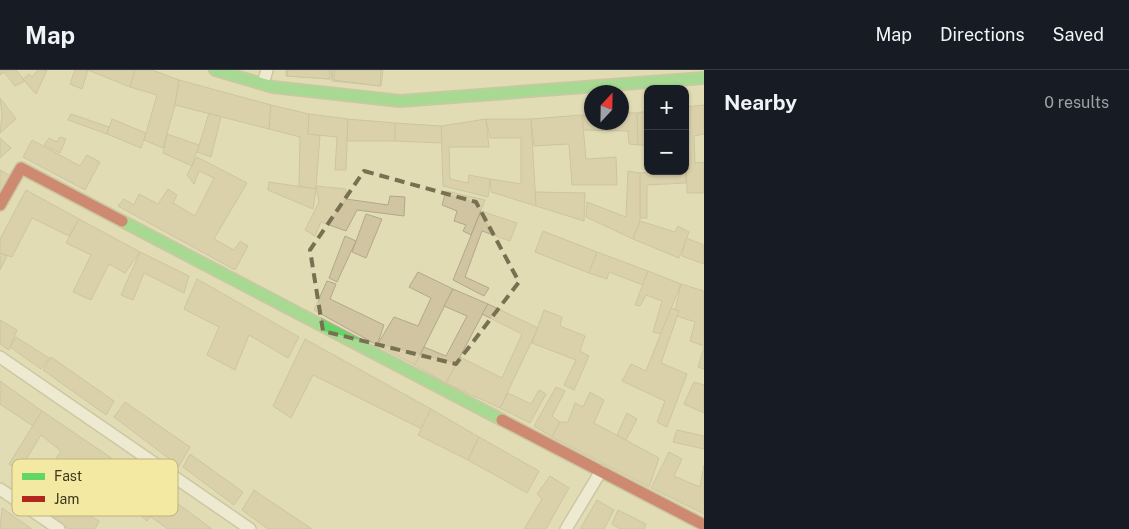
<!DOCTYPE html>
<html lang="en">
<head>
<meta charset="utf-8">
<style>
	body { margin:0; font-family:"Public Sans",sans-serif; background:#242831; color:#f1f3f6 }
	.controls { position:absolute; right:15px; top:15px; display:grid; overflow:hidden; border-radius:10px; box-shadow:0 1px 4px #0004 }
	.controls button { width:45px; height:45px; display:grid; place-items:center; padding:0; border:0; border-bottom:1px solid #363941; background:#171b24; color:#f1f3f6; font:25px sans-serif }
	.compass { position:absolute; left:584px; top:15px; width:45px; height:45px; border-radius:50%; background:#171b24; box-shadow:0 1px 4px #0004; rotate:22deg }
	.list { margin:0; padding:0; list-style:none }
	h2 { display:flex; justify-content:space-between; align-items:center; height:65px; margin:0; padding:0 20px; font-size:21px }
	h2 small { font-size:16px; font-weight:400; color:#9ea1a6 }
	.map { position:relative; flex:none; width:704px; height:459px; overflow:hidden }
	header { display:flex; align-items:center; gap:30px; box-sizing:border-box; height:70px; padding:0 25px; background:#171b24; border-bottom:1px solid #363941 }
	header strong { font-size:24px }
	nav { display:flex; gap:28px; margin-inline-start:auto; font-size:18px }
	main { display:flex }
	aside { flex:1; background:#171b24 }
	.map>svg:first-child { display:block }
	.building { fill:#d0c4a1; stroke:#b1a88b }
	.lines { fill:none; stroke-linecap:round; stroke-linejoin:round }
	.street-casing { stroke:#b2ad8e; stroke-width:14 }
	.fast-casing { stroke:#b2ad8e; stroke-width:14 }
	.jam-casing { stroke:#b2ad8e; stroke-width:14 }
	.street { stroke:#fbfaf4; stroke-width:11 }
	.fast { stroke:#63d668; stroke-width:11 }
	.jam { stroke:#b3261e; stroke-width:11 }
	.marked { fill:none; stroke:#777152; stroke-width:4; stroke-dasharray:10 6; stroke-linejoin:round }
	.key { fill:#f4e9a3; stroke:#bdb47a; stroke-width:1 }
	.key-label { font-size:14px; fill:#3d381c }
</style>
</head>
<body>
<header>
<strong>Map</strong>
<nav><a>Map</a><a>Directions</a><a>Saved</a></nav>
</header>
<main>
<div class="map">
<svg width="704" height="459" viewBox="0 0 704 459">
	<rect width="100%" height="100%" fill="#e2dcb5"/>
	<g class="building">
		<path d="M0,0H16L25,11L15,16L4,2L0,5Z"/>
		<path d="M38,0H47L36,24L23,9L29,4L32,7Z"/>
		<path d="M75,0H88L82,19L70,14Z"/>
		<path d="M88,0H135L130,17Z"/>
		<path d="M135,0H152L179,10L175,35L163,78L144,70L157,25L130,17Z"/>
		<path d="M286,0H332L331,9L286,6Z"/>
		<path d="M288,0H330L329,9L287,6Z"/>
		<path d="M333,0H383L381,16L332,11Z"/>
		<path d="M335,0H381L380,16L334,10Z"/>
		<path d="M179,10L271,35L269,59L175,35Z"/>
		<path d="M0,28L16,49L0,63L2,45Z"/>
		<path d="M271,35L309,44L308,64L320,65L316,119L299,116L300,67L269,59Z"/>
		<path d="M704,35V64L694,66L695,93L704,92V123H687L685,37Z"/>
		<path d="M648,41V75H638L637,43Z"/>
		<path d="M209,43L221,47L211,87L197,82Z"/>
		<path d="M622,43H637L638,75L629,74L628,61L583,60L582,45H592V52H622Z"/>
		<path d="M71,44L109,57L107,64L68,50Z"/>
		<path d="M309,44L348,49L346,100H335L337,67L308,64Z"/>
		<path d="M582,45L586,89L616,87L617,115H572L569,74L534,76L531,49Z"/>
		<path d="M112,49L146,63L141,78L107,64Z"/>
		<path d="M348,49L395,53V71H347Z"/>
		<path d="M486,49L489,77H449L450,109L468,113L469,105L490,109L488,127L443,116L441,56Z"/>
		<path d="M486,49H531L536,136L491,122L490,109L521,114V68H490Z"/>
		<path d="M395,53L441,56L442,73L395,71Z"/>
		<path d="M167,64L199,75L192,96L163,83Z"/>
		<path d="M60,67L66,69L60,83L44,75L49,68L57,72Z"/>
		<path d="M0,68L11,78L0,88Z"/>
		<path d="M32,70L80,96L87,85L100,92L85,120L23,87Z"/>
		<path d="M197,87L247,113L214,169L234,180L240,171L248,176L235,200L118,136L124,129L134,135L139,124L158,134L168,119L177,125L173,133L195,146L214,108L199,101L194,114L187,105Z"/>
		<path d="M0,100L12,107L0,128Z"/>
		<path d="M685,100L686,113L647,115V148H640V103Z"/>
		<path d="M628,101L640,103V151L633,169L586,147L587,132L626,147Z"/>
		<path d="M269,112L316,119L313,139L268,120Z"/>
		<path d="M316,116L346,119V129L388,135L390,126L405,127L404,146L357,140L346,161L321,152L315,166L305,160L319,132Z"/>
		<path d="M26,120L79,149L69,166L32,148L12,187L0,183V169Z"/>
		<path d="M446,121L485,130L471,165L463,161L466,155L454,151L457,141L442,135Z"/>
		<path d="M535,122L585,123L584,151L536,136Z"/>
		<path d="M481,141L517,153L510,171L482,161L465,207L489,218L484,226L453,210Z"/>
		<path d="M366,144L382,149L366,188L352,182Z"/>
		<path d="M79,149L140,182L125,203L109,194L91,230L73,222L91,185L66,173Z"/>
		<path d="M640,151L675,162L678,156L689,162L679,188L633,169Z"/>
		<path d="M543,161L597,182L589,203L535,182Z"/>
		<path d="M345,166L356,171L337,212L329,208Z"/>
		<path d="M686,168L704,175V194L682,186Z"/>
		<path d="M140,182L189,206L184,223L144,203L133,230L121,225Z"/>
		<path d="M597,182L648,201L643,215L609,202L607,209L589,203Z"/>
		<path d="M0,183L7,186L0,200Z"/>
		<path d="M648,201L681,214L661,264L653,262L662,231L646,225L640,236L635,235Z"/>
		<path d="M418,202L453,219L415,295L377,275L394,247L418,256L431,228L409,217Z"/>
		<path d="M197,209L299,267L288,288L249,265L235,300L207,285L219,257L184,239Z"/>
		<path d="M327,211L336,214L330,229L384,255L377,275L314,240Z"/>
		<path d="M681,214L704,221V276L690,271L695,252L674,245Z"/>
		<path d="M453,219L488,234L446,313L415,295L424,277L446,286L467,246L444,236Z"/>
		<path d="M488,234L538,258L500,338L446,313L460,287L502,308L522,264L482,244Z"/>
		<path d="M671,238L679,241L661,293L687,304L667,357L657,352L665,331L622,311L631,294L646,301Z"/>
		<path d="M544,240L562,247L560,256L585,266L580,281L589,286L574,320L564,315L576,290L532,273Z"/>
		<path d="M0,250L17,260L9,280L0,274Z"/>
		<path d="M16,267L49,288L41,299L10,277Z"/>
		<path d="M305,269L431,339L422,359L313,305L291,348L273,336Z"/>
		<path d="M704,277V299L698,297Z"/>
		<path d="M51,287L114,331L106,345L43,300Z"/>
		<path d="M0,311L42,341L33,356L0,334Z"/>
		<path d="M694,312L704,315V343L684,334Z"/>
		<path d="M556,317L565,321L552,346L560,352L552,367L534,356Z"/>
		<path d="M539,320L546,324L530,353L500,338L508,323L531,334Z"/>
		<path d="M590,322L604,330L594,353L659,388L649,417L552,367L560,352H568L575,333L583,337Z"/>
		<path d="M125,332L190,377L179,396L114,347Z"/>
		<path d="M431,339L479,367L468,390L418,365Z"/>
		<path d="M42,341L132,402L119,422L74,390L52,423L39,413L61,381L41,365L19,401L9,394Z"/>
		<path d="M627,343L637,349L626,370L617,365Z"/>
		<path d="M677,360L704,366V379L673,372Z"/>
		<path d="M479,367L539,401L527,423L468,390Z"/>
		<path d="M669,382L682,389L674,406L700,417L704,395V444L651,418Z"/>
		<path d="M190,384L243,422L234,435L183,397Z"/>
		<path d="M132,402L166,425L147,451L117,425Z"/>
		<path d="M550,406L569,418L546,459H524L542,429L537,424Z"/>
		<path d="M254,420L312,459H268L242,440Z"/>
		<path d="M49,424L99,451L95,459H69L41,441Z"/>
		<path d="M166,425L212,459H168L151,447Z"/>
		<path d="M597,430L614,440L604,459H580Z"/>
		<path d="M2,438L32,459H0Z"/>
		<path d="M618,440L646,454L644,459H620L612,454Z"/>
	</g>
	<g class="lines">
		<g class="street-casing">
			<g id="street">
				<path d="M263,14L267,0"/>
				<path d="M0,287L250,459"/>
				<path d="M0,419L59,459"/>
				<path d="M566,459L601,401"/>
			</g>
		</g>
		<g class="fast-casing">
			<g id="fast">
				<path d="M215,0L273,17L400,31L704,8"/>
				<path d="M122,151L502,350"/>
			</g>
		</g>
		<g class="jam-casing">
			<g id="jam">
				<path d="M0,135L21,98L122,151"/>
				<path d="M502,350L704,455"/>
			</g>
		</g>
		<use href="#street" class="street"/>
		<use href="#fast" class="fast"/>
		<use href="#jam" class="jam"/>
	</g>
	<path d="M0 0H704V459H0ZM364,101L476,132L519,212L456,294L323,261L310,180Z" fill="#e2dcb5" fill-opacity=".55" fill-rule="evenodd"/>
	<path class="marked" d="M364,101L476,132L519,212L456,294L323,261L310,180Z"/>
	<rect x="12" y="389" width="166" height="57" rx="8" class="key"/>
	<rect x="22" y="403" width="23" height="7" fill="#63d668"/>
	<rect x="22" y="426" width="23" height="6" fill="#b3261e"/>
	<g class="key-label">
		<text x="54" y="411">Fast</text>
		<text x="54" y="434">Jam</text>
	</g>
</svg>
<div class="controls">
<button>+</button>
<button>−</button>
</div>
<svg class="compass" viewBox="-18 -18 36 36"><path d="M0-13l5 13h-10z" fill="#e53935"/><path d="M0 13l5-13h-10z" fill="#9ea1a6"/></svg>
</div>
<aside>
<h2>Nearby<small>0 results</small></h2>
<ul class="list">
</ul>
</aside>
</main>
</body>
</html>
